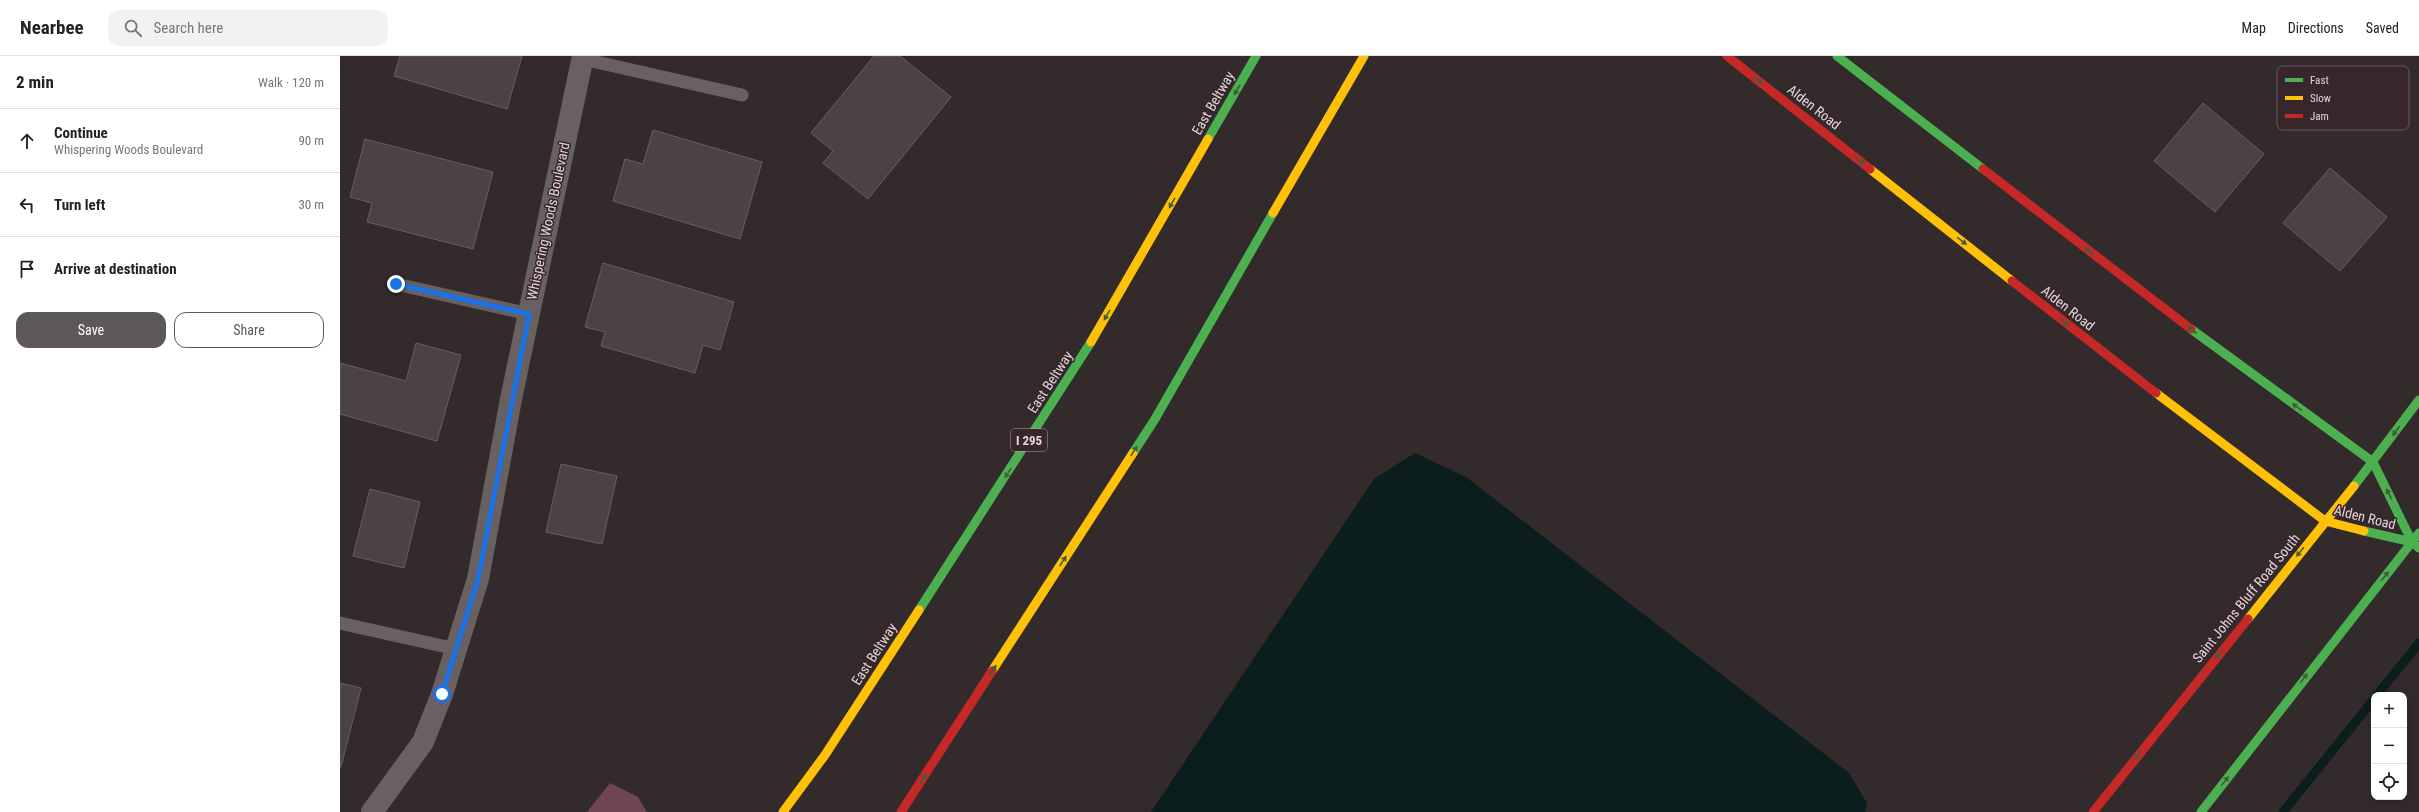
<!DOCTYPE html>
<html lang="en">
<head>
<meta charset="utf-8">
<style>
	body { margin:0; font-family:"Roboto Condensed",sans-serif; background:#f2f2f2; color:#222 }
	.controls { position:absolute; right:12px; bottom:12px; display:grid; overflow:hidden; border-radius:8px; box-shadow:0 2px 10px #0003 }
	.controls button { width:36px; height:36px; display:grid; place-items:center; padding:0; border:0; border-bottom:1px solid #e0e0e0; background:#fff; color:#222; font:20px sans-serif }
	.stop { position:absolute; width:12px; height:12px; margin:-9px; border:3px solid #1a73e8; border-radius:50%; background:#fff }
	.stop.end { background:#1a73e8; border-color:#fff; box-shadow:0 1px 4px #0008 }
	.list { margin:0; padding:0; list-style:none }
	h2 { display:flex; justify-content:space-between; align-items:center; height:52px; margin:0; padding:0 16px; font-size:17px }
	h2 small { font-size:13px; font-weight:400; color:#767676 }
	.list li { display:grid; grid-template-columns:26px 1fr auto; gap:12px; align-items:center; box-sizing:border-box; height:64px; padding:0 16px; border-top:1px solid #e0e0e0 }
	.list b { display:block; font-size:15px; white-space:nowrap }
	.list p { margin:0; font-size:13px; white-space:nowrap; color:#767676 }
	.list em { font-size:13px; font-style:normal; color:#767676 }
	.actions { display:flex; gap:8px; padding:12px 16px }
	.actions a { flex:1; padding:9px 0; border:1px solid #5d5859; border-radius:12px; text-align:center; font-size:14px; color:#5d5859 }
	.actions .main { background:#5d5859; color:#fff }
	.icon { flex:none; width:22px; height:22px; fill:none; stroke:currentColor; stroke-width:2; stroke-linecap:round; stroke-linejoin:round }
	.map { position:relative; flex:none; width:2079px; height:756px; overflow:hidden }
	header { display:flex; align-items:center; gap:24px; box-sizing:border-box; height:56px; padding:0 20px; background:#fff; border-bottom:1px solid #e0e0e0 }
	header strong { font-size:19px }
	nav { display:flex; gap:22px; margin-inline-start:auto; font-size:14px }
	.search { width:280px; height:36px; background:#f2f2f2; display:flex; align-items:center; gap:10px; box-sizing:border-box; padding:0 14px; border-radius:12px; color:#767676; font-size:15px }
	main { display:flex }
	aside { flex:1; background:#fff }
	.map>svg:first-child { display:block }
	.forest { fill:#714654 }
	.water { fill:#0b1d1d }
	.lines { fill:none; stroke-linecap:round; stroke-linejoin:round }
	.stream { stroke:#0b1d1d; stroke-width:9 }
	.building { fill:#4a4244; stroke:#685f61 }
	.lane { stroke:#696062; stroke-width:13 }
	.street { stroke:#696062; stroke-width:22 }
	.fast { stroke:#4caf50; stroke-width:9 }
	.slow { stroke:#ffc107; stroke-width:9 }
	.jam { stroke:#c62828; stroke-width:9 }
	.oneway { fill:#3f5d3a }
	.route { stroke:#1a73e8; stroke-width:5 }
	.labels { text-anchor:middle; stroke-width:3; stroke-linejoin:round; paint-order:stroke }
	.shield { fill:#37262b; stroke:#afa1a6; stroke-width:1 }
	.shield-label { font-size:13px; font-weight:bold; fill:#e2d6da }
	.street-label { font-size:14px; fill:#e2d6da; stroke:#37262b }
	.key { fill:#37262b; stroke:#6a5b60; stroke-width:1 }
	.key-label { font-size:11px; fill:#e2d6da }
</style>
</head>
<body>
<header>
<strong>Nearbee</strong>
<div class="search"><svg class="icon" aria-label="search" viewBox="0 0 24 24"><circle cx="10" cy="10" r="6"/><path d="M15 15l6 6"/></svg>Search here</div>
<nav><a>Map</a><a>Directions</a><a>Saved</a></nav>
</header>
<main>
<aside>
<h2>2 min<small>Walk · 120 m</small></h2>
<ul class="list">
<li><svg class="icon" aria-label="ahead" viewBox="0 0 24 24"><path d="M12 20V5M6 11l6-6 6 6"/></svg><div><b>Continue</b><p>Whispering Woods Boulevard</p></div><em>90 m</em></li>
<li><svg class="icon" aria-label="left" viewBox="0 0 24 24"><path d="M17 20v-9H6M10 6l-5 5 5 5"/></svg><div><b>Turn left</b></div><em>30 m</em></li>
<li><svg class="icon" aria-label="arrive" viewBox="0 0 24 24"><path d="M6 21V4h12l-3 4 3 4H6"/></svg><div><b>Arrive at destination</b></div></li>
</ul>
<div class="actions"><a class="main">Save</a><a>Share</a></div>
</aside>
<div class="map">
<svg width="2079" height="756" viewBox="0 0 2079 756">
	<rect width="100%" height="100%" fill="#332a2c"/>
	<path class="forest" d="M270,727L298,741L307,756H247Z"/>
	<path class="water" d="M1075,397L1126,421L1509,717L1527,747L1525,756H811L1034,423Z"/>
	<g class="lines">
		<g class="stream">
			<path d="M2037,639L2079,587"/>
			<path d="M1943,756L2034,643"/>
		</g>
	</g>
	<g class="building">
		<path d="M60,0H182L167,53L54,20Z"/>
		<path d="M534,0H560L611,41L528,143L483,107L493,95L471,77Z"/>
		<path d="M1863,47L1924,98L1875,156L1814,105Z"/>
		<path d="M313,74L422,106L400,183L273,145L285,103L303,108Z"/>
		<path d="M25,83L153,116L133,193L27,166L32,147L10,141Z"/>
		<path d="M1990,112L2047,161L2000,215L1943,167Z"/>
		<path d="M263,207L394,246L380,294L363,289L355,317L261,290L265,276L245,271Z"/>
		<path d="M76,287L121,299L97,385L0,358V307L66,325Z"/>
		<path d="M221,408L277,420L262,488L206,476Z"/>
		<path d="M30,433L80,446L64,512L13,500Z"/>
		<path d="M0,627L21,632L1,711H0Z"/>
	</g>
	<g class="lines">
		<g class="lane">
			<path d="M243,3L402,39"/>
			<path d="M56,228L189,258"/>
			<path d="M0,567L116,593"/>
		</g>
		<path class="street" d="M32,756L83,686L102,638L138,523L171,343L243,0"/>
		<g class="fast">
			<path d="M1497,0L1643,113"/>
			<path d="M868,83L916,0"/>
			<path d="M1851,273L2033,406L2072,486"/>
			<path d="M793,397L815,363L933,157"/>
			<path d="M2014,430L2079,344"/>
			<path d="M2024,475L2072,486L2079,492"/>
			<path d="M579,554L751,286"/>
			<path d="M1861,756L2079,477"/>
		</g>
		<g class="slow">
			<path d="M1530,113L1672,225"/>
			<path d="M933,157L1024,0"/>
			<path d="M751,286L868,83"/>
			<path d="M1816,337L1985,465L2024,475"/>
			<path d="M1908,563L2014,430"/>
			<path d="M652,615L793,397"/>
			<path d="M443,756L485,699L579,554"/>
		</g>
		<g class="jam">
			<path d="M1387,0L1530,113"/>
			<path d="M1643,113L1851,273"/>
			<path d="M1672,225L1816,337"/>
			<path d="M561,756L652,615"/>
			<path d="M1753,756L1908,563"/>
		</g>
	</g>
	<defs><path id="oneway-solid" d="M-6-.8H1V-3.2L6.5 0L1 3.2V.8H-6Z"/></defs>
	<g class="oneway">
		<use href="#oneway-solid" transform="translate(1418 24) rotate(38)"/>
		<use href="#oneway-solid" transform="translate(897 34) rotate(120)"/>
		<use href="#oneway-solid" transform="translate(1520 105) rotate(38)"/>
		<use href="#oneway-solid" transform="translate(832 147) rotate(120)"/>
		<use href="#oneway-solid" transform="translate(1622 185) rotate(38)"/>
		<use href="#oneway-solid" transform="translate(1749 195) rotate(-142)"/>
		<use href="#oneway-solid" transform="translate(767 259) rotate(120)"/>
		<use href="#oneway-solid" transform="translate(1724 266) rotate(38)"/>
		<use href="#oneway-solid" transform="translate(1852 274) rotate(-144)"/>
		<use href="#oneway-solid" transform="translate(1957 351) rotate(-144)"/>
		<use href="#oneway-solid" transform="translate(2056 375) rotate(127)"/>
		<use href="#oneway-solid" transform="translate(794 395) rotate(-57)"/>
		<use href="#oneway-solid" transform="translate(668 417) rotate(123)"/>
		<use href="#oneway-solid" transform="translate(2049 438) rotate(-116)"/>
		<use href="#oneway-solid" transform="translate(1960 496) rotate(129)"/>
		<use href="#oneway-solid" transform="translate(723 505) rotate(-57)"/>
		<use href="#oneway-solid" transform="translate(2045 520) rotate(-51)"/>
		<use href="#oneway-solid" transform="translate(1879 598) rotate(129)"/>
		<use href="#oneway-solid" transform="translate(653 614) rotate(-57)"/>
		<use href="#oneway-solid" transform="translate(1964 622) rotate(-52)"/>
		<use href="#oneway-solid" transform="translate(1798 699) rotate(129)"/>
		<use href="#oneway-solid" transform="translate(583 723) rotate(-57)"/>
		<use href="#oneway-solid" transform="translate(1885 725) rotate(-52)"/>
	</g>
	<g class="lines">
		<path class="route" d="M56,228L189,258L138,523L102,638"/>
	</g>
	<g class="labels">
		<rect class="shield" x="671" y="373" width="36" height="22" rx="3"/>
		<g class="shield-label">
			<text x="689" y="389">I 295</text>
		</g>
		<g class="street-label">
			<text transform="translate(873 47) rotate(-60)" y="5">East Beltway</text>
			<text transform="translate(1474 51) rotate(38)" y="5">Alden Road</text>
			<text transform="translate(208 165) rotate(-78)" y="5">Whispering Woods Boulevard</text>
			<text transform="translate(1728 252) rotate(38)" y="5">Alden Road</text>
			<text transform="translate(710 326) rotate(-57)" y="5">East Beltway</text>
			<text transform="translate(2025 461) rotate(14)" y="5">Alden Road</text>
			<text transform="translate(1906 542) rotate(-51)" y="5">Saint Johns Bluff Road South</text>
			<text transform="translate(534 598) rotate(-57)" y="5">East Beltway</text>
		</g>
	</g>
	<rect x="1937" y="10" width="132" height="64" rx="6" class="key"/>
	<rect x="1945" y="22" width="18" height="4" fill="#4caf50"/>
	<rect x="1945" y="40" width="18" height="4" fill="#ffc107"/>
	<rect x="1945" y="58" width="18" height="4" fill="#c62828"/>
	<g class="key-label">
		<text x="1970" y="28">Fast</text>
		<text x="1970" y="46">Slow</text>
		<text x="1970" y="64">Jam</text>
	</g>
</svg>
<div class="controls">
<button>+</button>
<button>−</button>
<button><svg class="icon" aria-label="locate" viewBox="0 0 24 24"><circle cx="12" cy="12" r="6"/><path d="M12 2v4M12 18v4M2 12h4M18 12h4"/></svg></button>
</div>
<div class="stop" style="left:102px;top:638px"></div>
<div class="stop end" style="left:56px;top:228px"></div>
</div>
</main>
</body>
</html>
